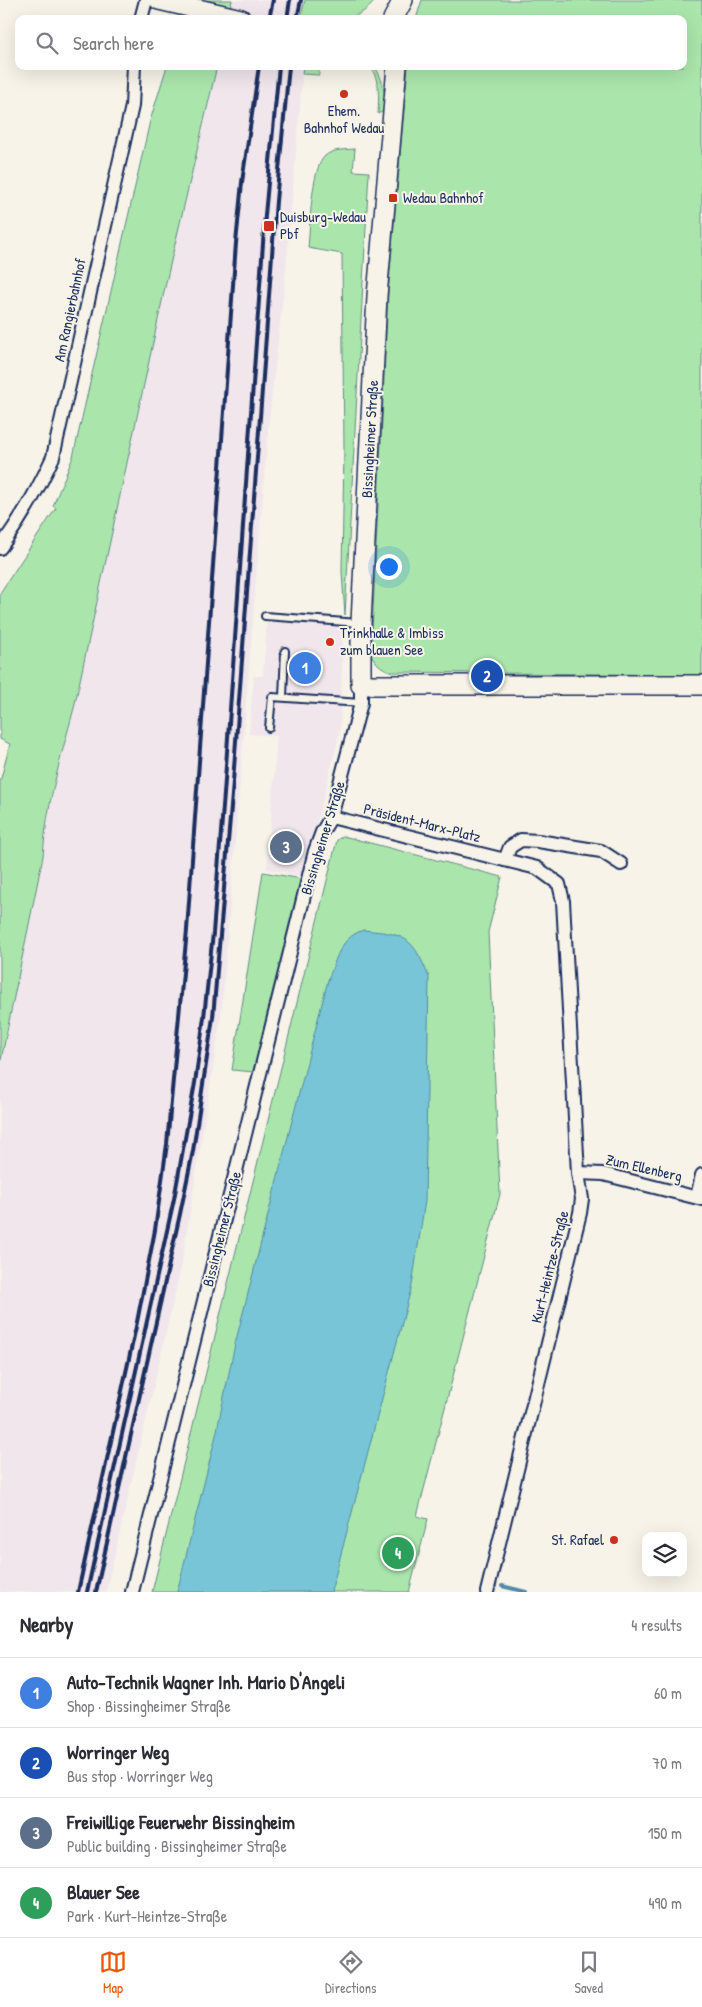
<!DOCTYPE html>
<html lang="en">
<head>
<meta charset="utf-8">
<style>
	body { margin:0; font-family:"Patrick Hand",sans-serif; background:#f7f7f7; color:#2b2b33 }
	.controls { position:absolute; right:15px; bottom:15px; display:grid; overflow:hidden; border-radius:10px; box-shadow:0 5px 20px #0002 }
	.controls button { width:45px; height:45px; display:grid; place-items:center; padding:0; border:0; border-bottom:1px solid #e1e1e2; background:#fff; color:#2b2b33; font:25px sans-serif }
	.you { position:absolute; left:388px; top:566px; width:18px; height:18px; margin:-12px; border:4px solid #fff; border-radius:50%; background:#1a73e8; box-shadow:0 0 0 8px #1a73e833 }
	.badge { display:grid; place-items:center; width:32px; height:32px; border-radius:50%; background:#ea580c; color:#fff; font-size:16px; font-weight:700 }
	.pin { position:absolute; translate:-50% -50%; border:2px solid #fff; box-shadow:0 1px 5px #0006 }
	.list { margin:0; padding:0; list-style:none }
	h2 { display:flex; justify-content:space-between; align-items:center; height:65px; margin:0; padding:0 20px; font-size:21px }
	h2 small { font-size:16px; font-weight:400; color:#7c7c81 }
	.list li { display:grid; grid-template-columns:32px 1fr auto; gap:15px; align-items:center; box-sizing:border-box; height:70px; padding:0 20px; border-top:1px solid #e1e1e2 }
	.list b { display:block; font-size:19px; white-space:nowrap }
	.list p { margin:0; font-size:16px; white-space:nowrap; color:#7c7c81 }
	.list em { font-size:16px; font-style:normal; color:#7c7c81 }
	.icon { flex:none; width:28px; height:28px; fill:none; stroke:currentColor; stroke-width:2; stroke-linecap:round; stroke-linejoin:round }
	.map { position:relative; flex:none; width:702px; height:1592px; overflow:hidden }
	.search { position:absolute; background:#fff; box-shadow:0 5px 20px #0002; left:15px; right:15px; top:15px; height:55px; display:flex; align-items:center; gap:12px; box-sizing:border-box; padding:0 18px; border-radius:10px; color:#7c7c81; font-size:19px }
	.sheet { height:345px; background:#fff }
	nav { display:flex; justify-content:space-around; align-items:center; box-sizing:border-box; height:70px; border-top:1px solid #e1e1e2; background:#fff; font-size:14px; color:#7c7c81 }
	nav a { display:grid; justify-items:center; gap:2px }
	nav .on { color:#ea580c }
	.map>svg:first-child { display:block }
	.built { fill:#f0e6ec }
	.green { fill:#aae6ac; stroke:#628a85 }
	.water { fill:#78c5d7; stroke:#5389a7 }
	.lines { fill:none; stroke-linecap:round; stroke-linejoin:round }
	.stream { stroke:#5389a7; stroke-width:4 }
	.lane-casing { stroke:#1b2f5e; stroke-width:10 }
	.street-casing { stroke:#1b2f5e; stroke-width:16 }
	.secondary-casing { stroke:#1b2f5e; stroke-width:22 }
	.lane { stroke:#f7f3e8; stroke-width:6 }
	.street { stroke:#f7f3e8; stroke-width:12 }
	.secondary { stroke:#f7f3e8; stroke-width:19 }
	.rail { stroke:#1b2f5e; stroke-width:4 }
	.poi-dot { fill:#c8321e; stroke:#f7f3e8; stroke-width:2 }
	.labels { text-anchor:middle; stroke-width:4; stroke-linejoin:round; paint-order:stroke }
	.poi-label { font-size:15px; fill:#1b2f5e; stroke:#f7f3e8; text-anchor:start }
	.street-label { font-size:15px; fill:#1b2f5e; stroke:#f7f3e8 }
</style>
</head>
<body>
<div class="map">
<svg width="702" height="1592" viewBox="0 0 702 1592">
	<rect width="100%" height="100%" fill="#f7f3e8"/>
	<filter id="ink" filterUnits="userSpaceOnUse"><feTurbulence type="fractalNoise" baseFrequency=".02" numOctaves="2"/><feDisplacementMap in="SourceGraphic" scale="10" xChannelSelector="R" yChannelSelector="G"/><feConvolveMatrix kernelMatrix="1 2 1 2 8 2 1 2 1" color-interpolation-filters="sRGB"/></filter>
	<g filter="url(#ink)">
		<g class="built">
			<path d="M232,0H305L301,19H228Z"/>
			<path d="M217,66H303L286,269L268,429L221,1017L181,1267L106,1592H0V1065L43,856L46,829L56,777L74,708L167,278Z"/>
			<path d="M267,621L343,626L340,731L304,876L267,869L277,736L249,734L254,676H263Z"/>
		</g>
		<g class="green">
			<path d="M183,0H232L228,19H178Z"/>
			<path d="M305,0H375C360,23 325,23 301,16Z"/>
			<path d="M422,0H702V675L392,672C381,668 376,664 371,654L388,294L408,66H683V19H416Z"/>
			<path d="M167,66H217L167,278L74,708C61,757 46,806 43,856L0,1065V782L10,744L0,739V593L56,508L53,506L73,457L150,121Z"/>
			<path d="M303,66H319V75L302,74Z"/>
			<path d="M370,66H374C384,79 385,94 385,110L378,114C379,96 380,81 370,66Z"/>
			<path d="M355,149L353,171L369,172L345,615L342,572L344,449L342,254L308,248C310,228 311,168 325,156C333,149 344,150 355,149Z"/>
			<path d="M343,836L502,877L488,932L500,1194L417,1516L428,1519L409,1592H152L337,840Z"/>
			<path d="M263,872L302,879L254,1072L232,1070Z"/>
		</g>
		<path class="water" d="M363,930C406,934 412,936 429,977L425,1201L412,1285L331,1592H177L216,1435L235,1344L328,980C337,958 339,939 363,930Z"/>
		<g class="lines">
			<path class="stream" d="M502,1586L526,1592"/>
			<g class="lane-casing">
				<g id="lane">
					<path d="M265,616L359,623"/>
					<path d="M283,697L285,651"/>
					<path d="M269,728L272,697L361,703"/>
				</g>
			</g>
			<g class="street-casing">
				<g id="street">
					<path d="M141,19L146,0"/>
					<path d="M0,548C21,519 38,490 53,457L132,106L134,66"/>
					<path d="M331,817L537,868L559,884L563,901L578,1173L582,1199L580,1213L487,1592"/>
					<path d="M505,860L510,847L521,840L538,841L601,851L621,864"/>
					<path d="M578,1173L603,1174L702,1199"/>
					<path d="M697,1197L702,1175"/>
					<path d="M132,1592L315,851L322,832L331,817L361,703V685"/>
				</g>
			</g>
			<g class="secondary-casing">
				<g id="secondary">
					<path d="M159,0L241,19"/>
					<path d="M393,19L403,0"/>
					<path d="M397,66L377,296L361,623V685H702"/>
				</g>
			</g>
			<use href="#lane" class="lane"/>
			<use href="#street" class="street"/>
			<use href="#secondary" class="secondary"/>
			<g class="rail">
				<path d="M269,19L273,0"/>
				<path d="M287,19L290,0"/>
				<path d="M297,19L301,0"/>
				<path d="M78,1592L137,1322L155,1230L167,1144L187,930L236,243L242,182L259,66"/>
				<path d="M87,1592L174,1199L195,1083L204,1017L213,933L224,794L265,215L279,66"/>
				<path d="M96,1592L180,1214L193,1151L213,1017L232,795L276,201L289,66"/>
			</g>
		</g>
	</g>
	<g class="poi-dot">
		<circle cx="344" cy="94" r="5"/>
		<rect x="388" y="193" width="10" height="10" rx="2.5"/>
		<rect x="263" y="220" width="12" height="12" rx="2.5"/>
		<circle cx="330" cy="642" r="5"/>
		<circle cx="614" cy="1540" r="5"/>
	</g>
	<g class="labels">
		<g class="poi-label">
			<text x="344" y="116" text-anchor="middle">Ehem.<tspan x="344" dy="17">Bahnhof Wedau</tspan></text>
			<text x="403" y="203">Wedau Bahnhof</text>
			<text x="280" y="222">Duisburg-Wedau<tspan x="280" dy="17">Pbf</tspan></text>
			<text x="340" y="638">Trinkhalle &amp; Imbiss<tspan x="340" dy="17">zum blauen See</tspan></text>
			<text x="604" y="1545" text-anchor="end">St. Rafael</text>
		</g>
		<g class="street-label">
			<text transform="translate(70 310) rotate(-78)" y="5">Am Rangierbahnhof</text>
			<text transform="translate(370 439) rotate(-87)" y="5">Bissingheimer Straße</text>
			<text transform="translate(422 823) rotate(14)" y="5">Präsident-Marx-Platz</text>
			<text transform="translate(323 838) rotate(-73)" y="5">Bissingheimer Straße</text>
			<text transform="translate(644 1168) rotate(13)" y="5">Zum Ellenberg</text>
			<text transform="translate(222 1229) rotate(-76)" y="5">Bissingheimer Straße</text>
			<text transform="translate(550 1267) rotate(-76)" y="5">Kurt-Heintze-Straße</text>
		</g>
	</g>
</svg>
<div class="controls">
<button><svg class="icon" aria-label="layers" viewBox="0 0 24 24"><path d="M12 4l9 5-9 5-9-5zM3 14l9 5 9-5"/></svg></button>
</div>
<div class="you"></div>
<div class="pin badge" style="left:305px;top:668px;background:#3f7fe0">1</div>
<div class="pin badge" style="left:487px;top:676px;background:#1a4fb4">2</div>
<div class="pin badge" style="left:286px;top:847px;background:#5c6f8a">3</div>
<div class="pin badge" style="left:398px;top:1553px;background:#2e9e5b">4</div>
<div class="search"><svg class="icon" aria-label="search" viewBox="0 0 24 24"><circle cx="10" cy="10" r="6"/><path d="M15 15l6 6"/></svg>Search here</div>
</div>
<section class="sheet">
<h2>Nearby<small>4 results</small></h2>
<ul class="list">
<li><span class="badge" style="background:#3f7fe0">1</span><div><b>Auto-Technik Wagner Inh. Mario D'Angeli</b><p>Shop · Bissingheimer Straße</p></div><em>60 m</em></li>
<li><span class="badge" style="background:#1a4fb4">2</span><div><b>Worringer Weg</b><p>Bus stop · Worringer Weg</p></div><em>70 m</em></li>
<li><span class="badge" style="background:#5c6f8a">3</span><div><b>Freiwillige Feuerwehr Bissingheim</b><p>Public building · Bissingheimer Straße</p></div><em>150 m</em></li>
<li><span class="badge" style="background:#2e9e5b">4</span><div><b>Blauer See</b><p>Park · Kurt-Heintze-Straße</p></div><em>490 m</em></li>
</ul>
</section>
<nav>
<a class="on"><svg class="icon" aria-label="map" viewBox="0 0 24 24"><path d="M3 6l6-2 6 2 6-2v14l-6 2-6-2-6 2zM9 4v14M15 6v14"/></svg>Map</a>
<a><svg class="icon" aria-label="directions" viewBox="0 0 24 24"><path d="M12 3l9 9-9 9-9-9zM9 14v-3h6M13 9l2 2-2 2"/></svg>Directions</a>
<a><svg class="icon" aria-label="saved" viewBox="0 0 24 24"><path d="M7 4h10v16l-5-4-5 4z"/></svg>Saved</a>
</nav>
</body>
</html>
